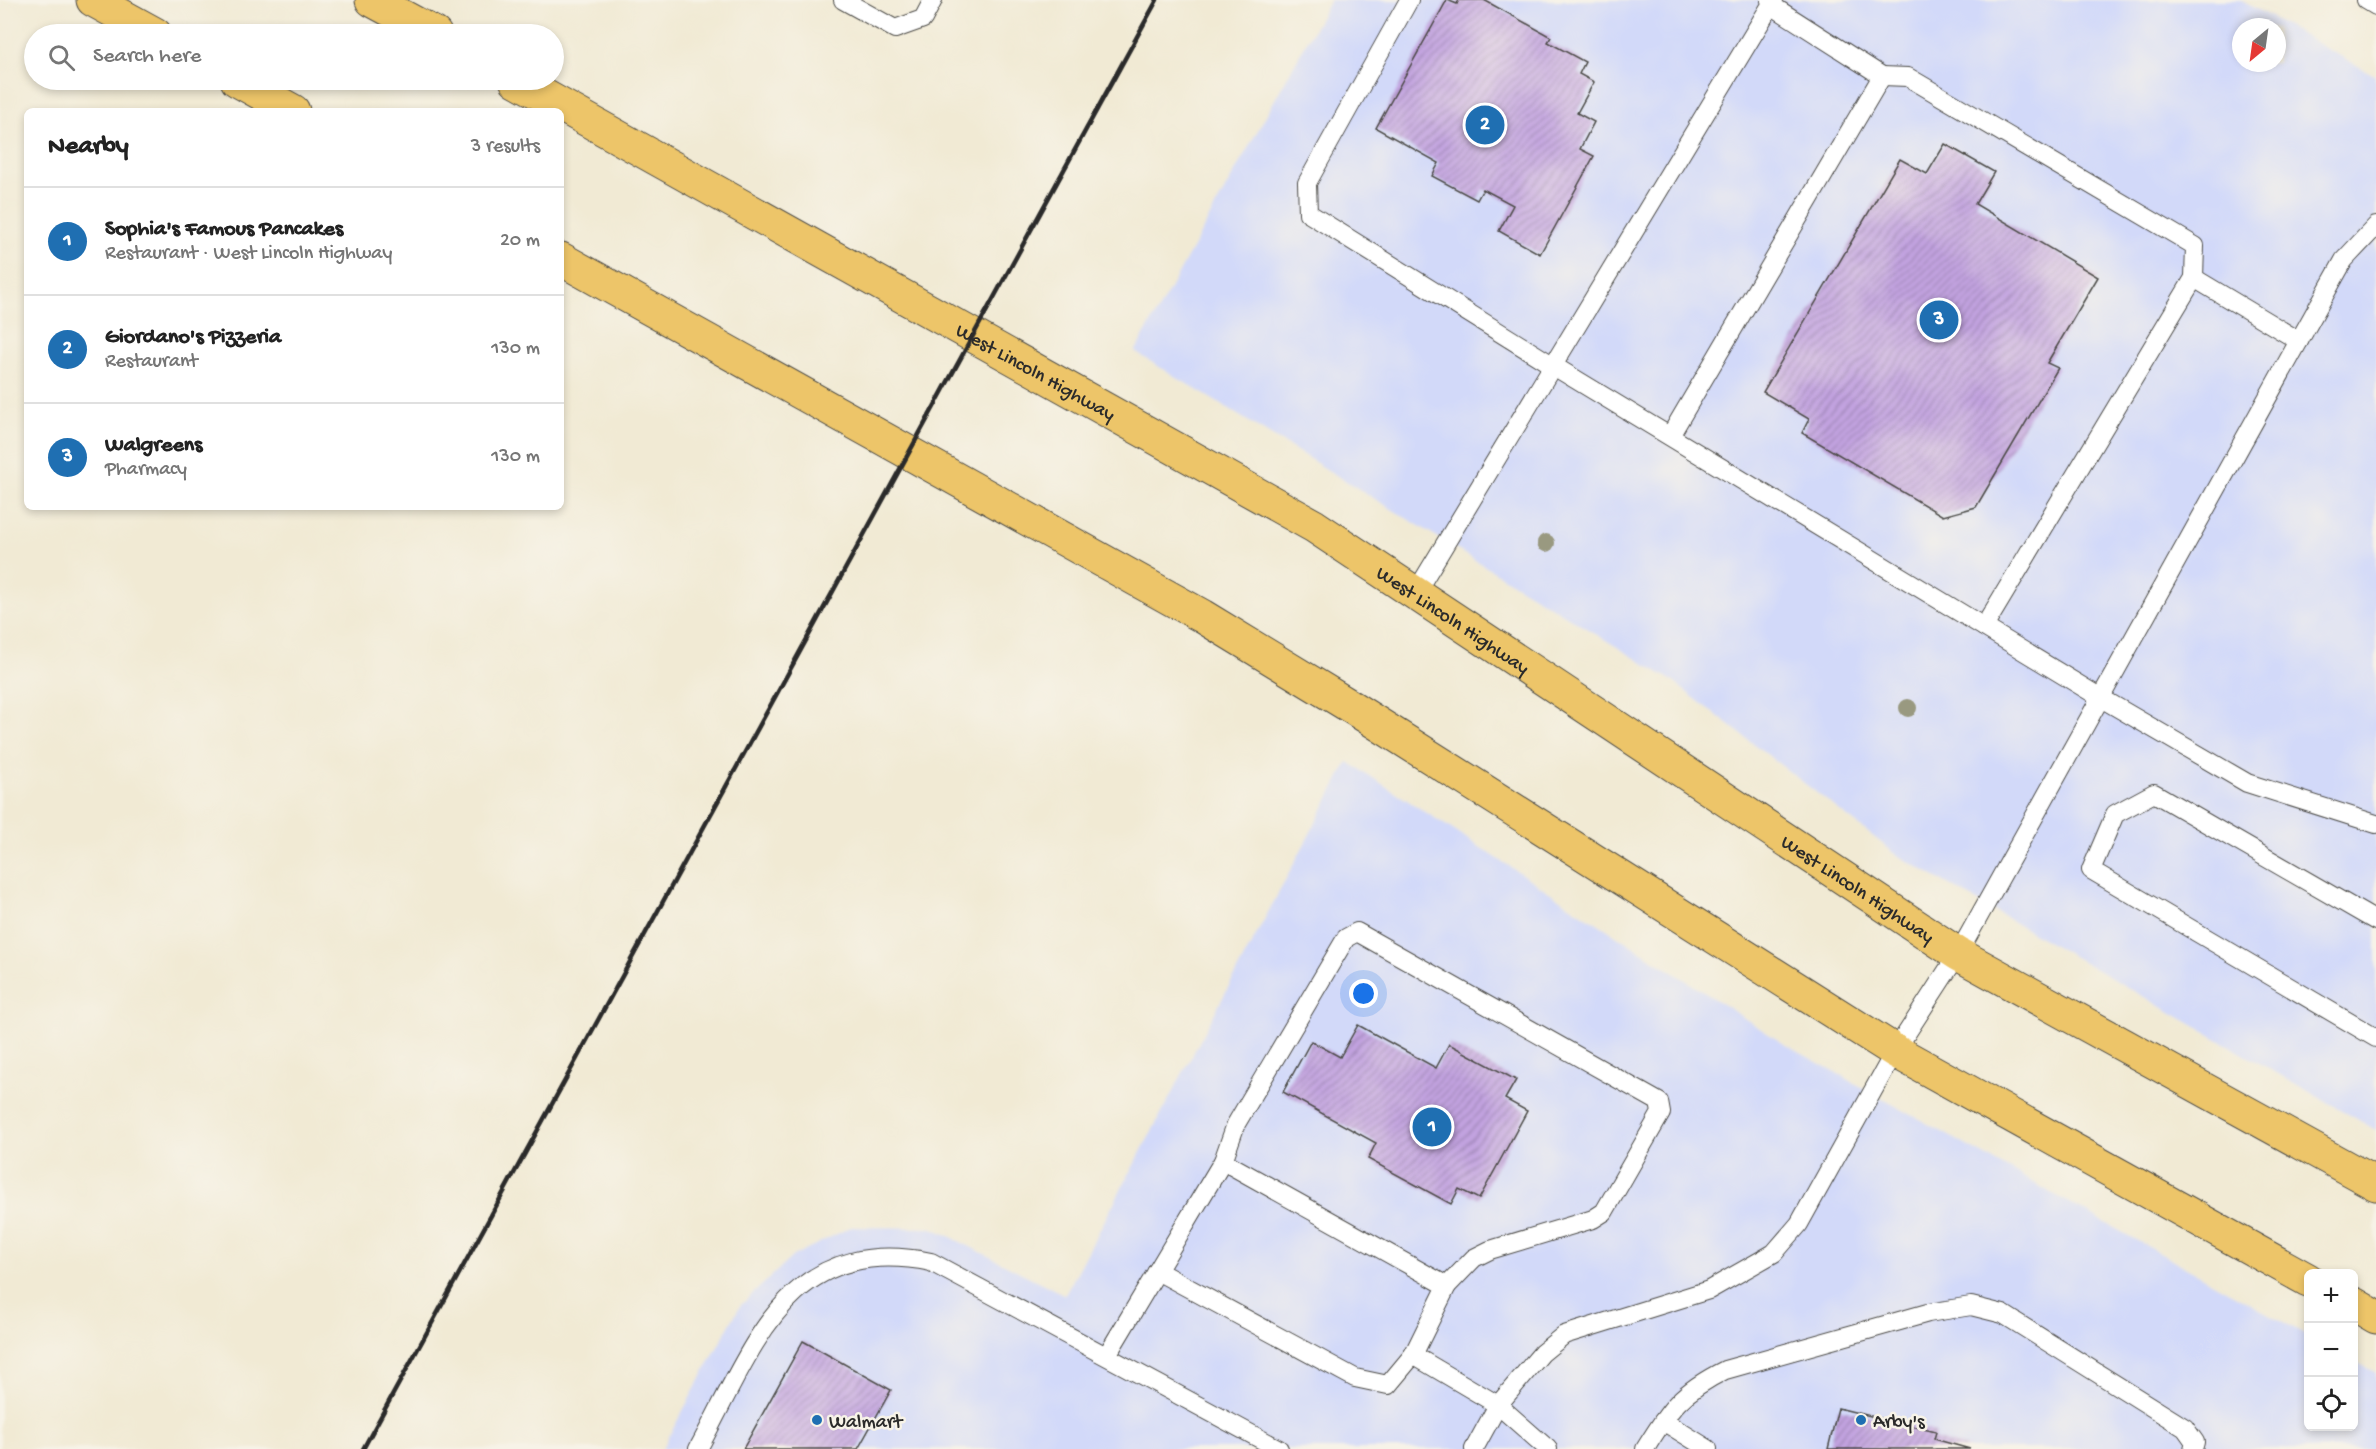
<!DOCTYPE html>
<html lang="en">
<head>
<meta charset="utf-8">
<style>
	body { margin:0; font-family:"Gochi Hand",sans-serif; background:#f2f2f2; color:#222 }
	.controls { position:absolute; right:18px; bottom:18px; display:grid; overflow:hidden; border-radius:9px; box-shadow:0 3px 9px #0003 }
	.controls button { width:54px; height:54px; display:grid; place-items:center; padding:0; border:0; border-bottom:2px solid #e0e0e0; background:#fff; color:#222; font:30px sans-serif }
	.compass { position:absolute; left:2232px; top:18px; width:54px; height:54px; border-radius:50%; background:#fff; box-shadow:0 3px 9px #0003; rotate:209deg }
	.you { position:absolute; left:1364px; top:994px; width:21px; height:21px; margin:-15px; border:4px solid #fff; border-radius:50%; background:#1a73e8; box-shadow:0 0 0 9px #1a73e833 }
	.badge { display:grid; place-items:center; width:39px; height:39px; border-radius:50%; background:#1f6fb2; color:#fff; font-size:20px; font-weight:700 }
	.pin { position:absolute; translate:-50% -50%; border:3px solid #fff; box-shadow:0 2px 6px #0006 }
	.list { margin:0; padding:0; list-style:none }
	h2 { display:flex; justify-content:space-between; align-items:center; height:78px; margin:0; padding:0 24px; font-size:26px }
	h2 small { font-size:20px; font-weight:400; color:#767676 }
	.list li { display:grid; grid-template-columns:39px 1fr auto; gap:18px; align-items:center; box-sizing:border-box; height:108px; padding:0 24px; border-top:2px solid #e0e0e0 }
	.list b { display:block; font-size:22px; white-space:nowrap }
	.list p { margin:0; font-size:20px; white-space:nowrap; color:#767676 }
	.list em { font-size:20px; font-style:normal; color:#767676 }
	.icon { flex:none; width:33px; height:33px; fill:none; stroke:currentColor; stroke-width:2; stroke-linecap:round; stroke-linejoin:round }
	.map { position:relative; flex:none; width:2376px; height:1449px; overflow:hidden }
	.search { position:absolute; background:#fff; box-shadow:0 3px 9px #0003; left:24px; top:24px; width:540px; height:66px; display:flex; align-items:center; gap:15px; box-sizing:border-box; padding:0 21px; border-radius:33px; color:#767676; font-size:22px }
	.panel { position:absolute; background:#fff; box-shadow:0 3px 9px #0003; left:24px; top:108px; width:540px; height:402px; border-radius:9px }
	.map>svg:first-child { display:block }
	.built { fill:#d2d9f9; fill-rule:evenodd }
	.building { fill:url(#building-hatch) }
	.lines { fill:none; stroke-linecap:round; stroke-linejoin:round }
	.lane-casing { stroke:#494844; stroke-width:20 }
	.primary-casing { stroke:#494844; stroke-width:35 }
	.lane { stroke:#fff; stroke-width:18 }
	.primary { stroke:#edc569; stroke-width:33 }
	.rail { stroke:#2b2b2b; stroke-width:4.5 }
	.tree { fill:#999980 }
	.poi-dot { fill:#1f6fb2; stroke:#f7f3e8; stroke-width:2 }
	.labels { text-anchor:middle; stroke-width:5; stroke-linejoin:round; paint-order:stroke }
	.street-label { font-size:20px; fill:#2b2b2b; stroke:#f7f3e8 }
	.poi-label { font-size:20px; fill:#2b2b2b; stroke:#f7f3e8; text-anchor:start }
</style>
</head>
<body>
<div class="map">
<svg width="2376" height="1449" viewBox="0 0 2376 1449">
	<defs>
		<pattern id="building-hatch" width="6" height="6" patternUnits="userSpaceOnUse" patternTransform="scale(1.5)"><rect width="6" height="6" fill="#c2a3e0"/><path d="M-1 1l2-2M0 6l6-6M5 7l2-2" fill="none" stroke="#9e85b6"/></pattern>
	</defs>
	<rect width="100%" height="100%" fill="#f7f3e8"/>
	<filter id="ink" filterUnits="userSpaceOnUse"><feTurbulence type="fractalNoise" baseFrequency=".0167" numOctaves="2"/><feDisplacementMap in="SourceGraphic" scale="12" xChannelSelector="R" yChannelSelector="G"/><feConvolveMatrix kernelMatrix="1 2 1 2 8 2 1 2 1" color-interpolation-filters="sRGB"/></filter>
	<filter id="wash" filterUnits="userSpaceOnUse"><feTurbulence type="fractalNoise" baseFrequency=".008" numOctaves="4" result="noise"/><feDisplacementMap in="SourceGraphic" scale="24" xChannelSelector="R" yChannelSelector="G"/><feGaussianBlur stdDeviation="1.35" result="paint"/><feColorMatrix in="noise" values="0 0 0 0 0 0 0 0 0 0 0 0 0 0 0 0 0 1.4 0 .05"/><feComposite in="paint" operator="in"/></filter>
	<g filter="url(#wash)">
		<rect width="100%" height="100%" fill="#f1ead4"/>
		<g class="built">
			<path d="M1330,0H2240L2376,76V1130L1897,855L1671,680L1135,352ZM2241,27H2277V63H2241Z"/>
			<path d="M1348,762L1781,1042L2308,1336V1426H2354V1361L2376,1373V1449H662L740,1306L793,1256L851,1227L933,1228L1065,1295Z"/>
		</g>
		<g id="blocks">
			<g class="building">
				<path d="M1447,0L1457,4L1459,0H1484L1551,37L1548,42L1585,62L1579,74L1594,82L1577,113L1594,122L1580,149L1594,156L1540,254L1499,231L1513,205L1483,189L1477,200L1432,176L1439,163L1376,128Z"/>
				<path d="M1945,144L1994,172L1975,204L2098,277L2047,363L2058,368L1976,507L1943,516L1802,433L1809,419L1763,392L1900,159L1927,174Z"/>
				<path d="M1358,1025L1436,1068L1449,1044L1516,1080L1505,1099L1527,1111L1479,1199L1459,1189L1451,1204L1368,1159L1376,1143L1283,1092L1311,1041L1340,1057Z"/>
				<path d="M803,1341L891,1390L858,1449H743Z"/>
				<path d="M1838,1408L1936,1432L1934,1439L1970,1449H1828Z"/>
			</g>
		</g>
	</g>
	<g filter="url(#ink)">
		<use href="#blocks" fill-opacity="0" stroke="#494844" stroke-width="1.5"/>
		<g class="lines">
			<g class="lane-casing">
				<g id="lane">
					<path d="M843,0L895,29L923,19L933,0"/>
					<path d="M1409,0L1307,183L1308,213L1552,365L2101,698L2247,783L2376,824"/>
					<path d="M2366,0L2376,6"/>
					<path d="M1882,76L1908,77L2195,246L2194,278"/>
					<path d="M1670,436L1882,76L1771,5L1774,0"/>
					<path d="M1416,592L1771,5L1770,0"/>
					<path d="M1984,627L2194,278L2299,341"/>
					<path d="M2376,921L2154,793L2115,814L2091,870L2376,1038"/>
					<path d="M1223,1161L1236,1124L1346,938L1357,932L1659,1102L1661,1113L1604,1212L1593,1219L1490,1250L1474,1258L1447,1286"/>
					<path d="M1157,1271L1355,1378L1388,1385L1413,1355"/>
					<path d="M1107,1355L1223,1161L1447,1286L1413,1355L1498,1405L1548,1449"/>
					<path d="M1663,1421L1708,1449"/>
					<path d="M698,1449C755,1345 787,1234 931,1262L1279,1449"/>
					<path d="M1474,1449L1498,1405L1542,1353L1564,1335L1709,1290L1774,1253L1799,1224L1895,1051L1958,954L2344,260L2376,226"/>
					<path d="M1645,1449C1670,1408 1681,1392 1725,1370L1928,1313L1971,1306L2003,1314L2185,1428L2195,1442L2193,1449"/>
				</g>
			</g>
			<g class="primary-casing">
				<g id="primary">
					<path d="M93,0L155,34"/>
					<path d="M372,0L435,34"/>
					<path d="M237,80L293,111"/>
					<path id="s1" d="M516,80L1314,526L1958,954L2376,1184"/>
					<path d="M561,259L1202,616L1353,708L1895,1051L2308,1280"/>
					<path d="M2354,1304L2376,1317"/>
				</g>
			</g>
			<use href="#lane" class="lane"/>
			<use href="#primary" class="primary"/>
			<path class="rail" d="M363,1449L1157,0"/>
		</g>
		<g class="tree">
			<circle cx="1546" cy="543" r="9"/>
			<circle cx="1908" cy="708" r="9"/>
		</g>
	</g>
	<g class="poi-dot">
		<circle cx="817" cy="1420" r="6"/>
		<circle cx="1861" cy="1420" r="6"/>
	</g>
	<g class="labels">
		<g class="street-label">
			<text dy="7" stroke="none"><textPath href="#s1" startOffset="596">West Lincoln Highway</textPath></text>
			<text dy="7" stroke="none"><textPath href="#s1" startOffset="1082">West Lincoln Highway</textPath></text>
			<text dy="7" stroke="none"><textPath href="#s1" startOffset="1568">West Lincoln Highway</textPath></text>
		</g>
		<g class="poi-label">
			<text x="829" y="1427">Walmart</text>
			<text x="1873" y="1427">Arby's</text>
		</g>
	</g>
</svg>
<div class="controls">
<button>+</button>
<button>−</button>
<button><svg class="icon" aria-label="locate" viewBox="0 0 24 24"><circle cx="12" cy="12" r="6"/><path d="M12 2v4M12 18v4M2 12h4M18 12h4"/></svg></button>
</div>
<svg class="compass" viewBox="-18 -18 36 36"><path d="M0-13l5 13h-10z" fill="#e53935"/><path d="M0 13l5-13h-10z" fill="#767676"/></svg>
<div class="you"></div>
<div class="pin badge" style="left:1432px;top:1127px">1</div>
<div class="pin badge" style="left:1485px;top:125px">2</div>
<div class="pin badge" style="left:1939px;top:320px">3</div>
<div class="search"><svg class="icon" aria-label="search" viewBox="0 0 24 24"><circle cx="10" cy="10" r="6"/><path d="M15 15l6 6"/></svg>Search here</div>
<section class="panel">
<h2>Nearby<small>3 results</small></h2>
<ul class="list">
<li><span class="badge">1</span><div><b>Sophia's Famous Pancakes</b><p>Restaurant · West Lincoln Highway</p></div><em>20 m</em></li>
<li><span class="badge">2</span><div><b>Giordano's Pizzeria</b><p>Restaurant</p></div><em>130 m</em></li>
<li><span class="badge">3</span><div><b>Walgreens</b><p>Pharmacy</p></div><em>130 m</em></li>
</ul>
</section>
</div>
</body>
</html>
